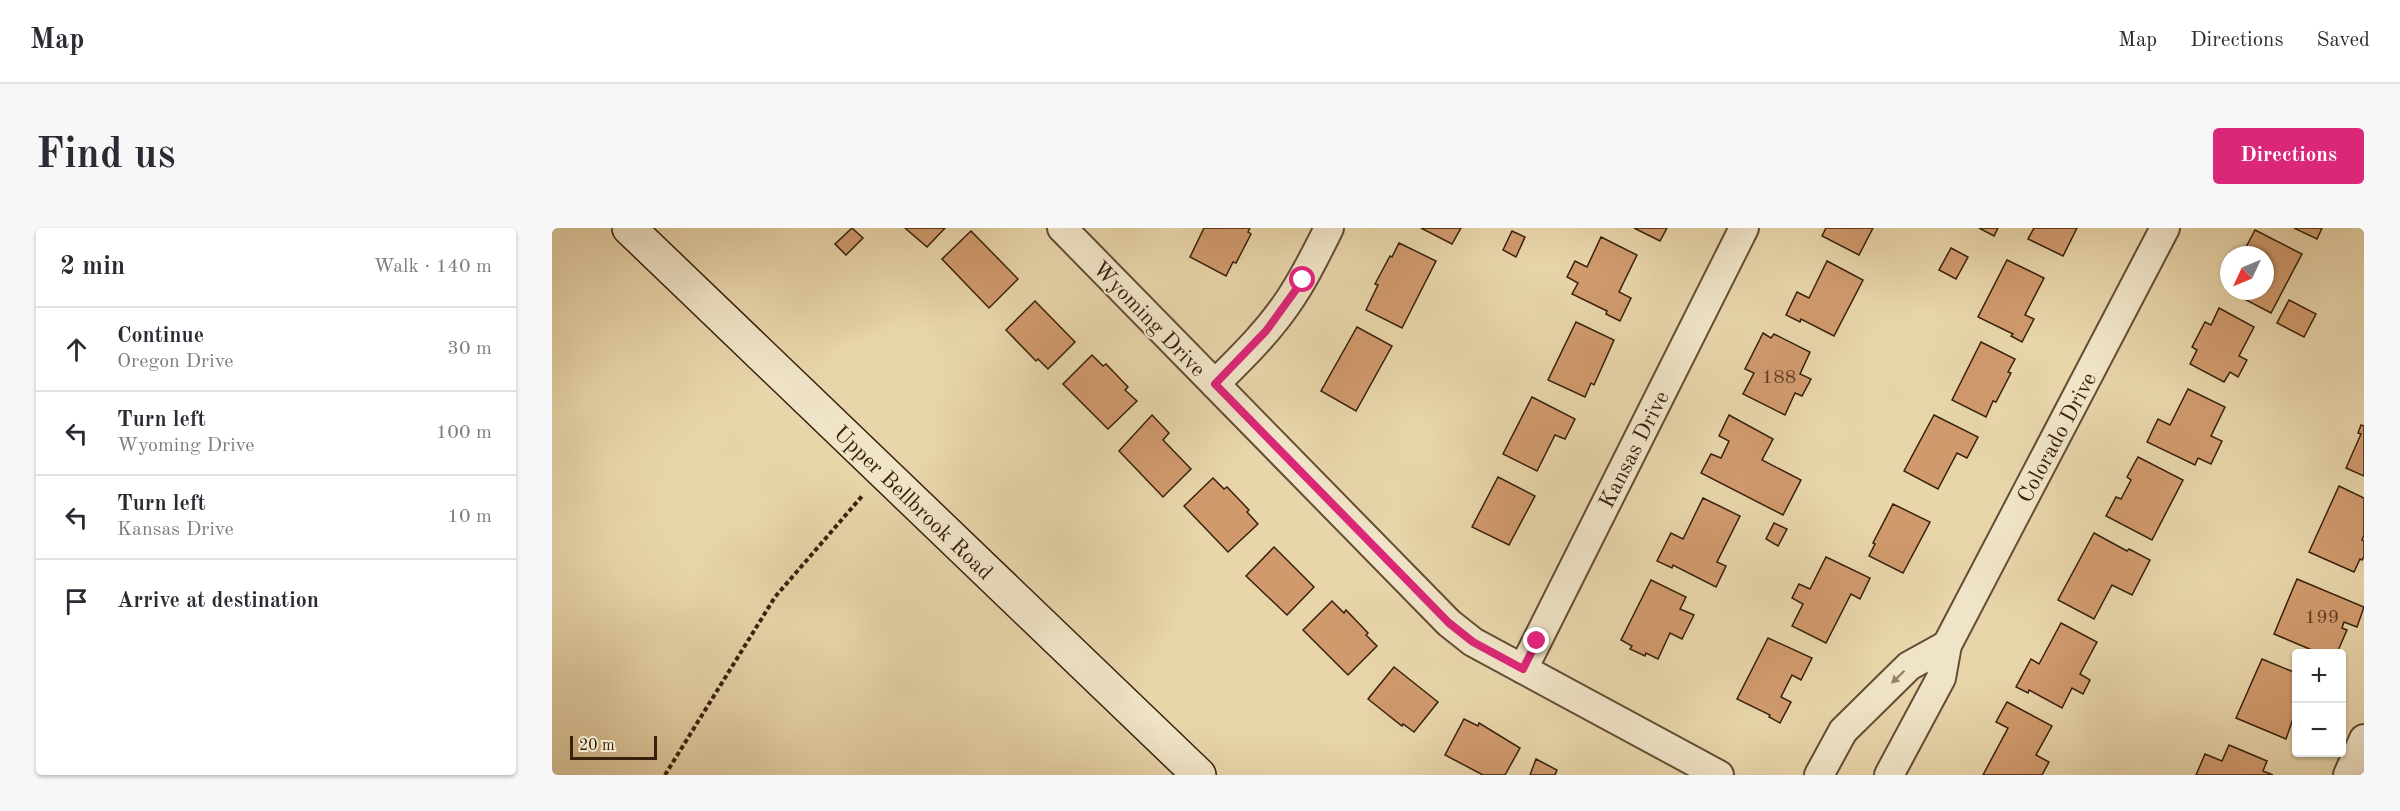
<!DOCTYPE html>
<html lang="en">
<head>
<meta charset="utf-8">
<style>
	body { margin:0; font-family:"Old Standard TT",serif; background:#f7f7f7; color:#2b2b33 }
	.controls { position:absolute; right:18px; bottom:18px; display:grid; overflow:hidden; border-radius:6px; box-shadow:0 2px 4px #0004 }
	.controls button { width:54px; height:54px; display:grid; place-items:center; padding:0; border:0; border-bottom:2px solid #e1e1e2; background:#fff; color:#2b2b33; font:30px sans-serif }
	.compass { position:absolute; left:1668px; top:18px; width:54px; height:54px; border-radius:50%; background:#fff; box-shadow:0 2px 4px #0004; rotate:226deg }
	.scale { position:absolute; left:18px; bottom:15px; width:87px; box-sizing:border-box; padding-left:6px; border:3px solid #38200d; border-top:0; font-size:16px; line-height:21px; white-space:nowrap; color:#38200d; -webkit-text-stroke:4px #f0e4c8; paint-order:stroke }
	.stop { position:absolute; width:18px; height:18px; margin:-14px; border:4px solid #db2777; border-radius:50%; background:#fff }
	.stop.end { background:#db2777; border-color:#fff; box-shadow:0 2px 6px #0008 }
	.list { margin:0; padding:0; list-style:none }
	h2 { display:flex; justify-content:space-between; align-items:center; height:78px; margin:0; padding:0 24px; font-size:26px }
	h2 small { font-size:20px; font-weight:400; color:#7c7c81 }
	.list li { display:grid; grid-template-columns:39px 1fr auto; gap:18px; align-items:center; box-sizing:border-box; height:84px; padding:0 24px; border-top:2px solid #e1e1e2 }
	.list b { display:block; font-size:22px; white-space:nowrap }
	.list p { margin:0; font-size:20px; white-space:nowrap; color:#7c7c81 }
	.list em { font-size:20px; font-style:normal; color:#7c7c81 }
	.icon { flex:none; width:33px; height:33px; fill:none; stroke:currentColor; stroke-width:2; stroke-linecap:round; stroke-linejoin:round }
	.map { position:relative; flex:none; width:1812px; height:547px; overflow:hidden; border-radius:6px }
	header { display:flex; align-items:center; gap:36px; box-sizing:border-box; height:84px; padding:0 30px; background:#fff; border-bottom:2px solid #e1e1e2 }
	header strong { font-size:28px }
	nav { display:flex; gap:33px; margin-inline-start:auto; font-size:21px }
	.intro { display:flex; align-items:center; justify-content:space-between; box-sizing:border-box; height:144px; padding:0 36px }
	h1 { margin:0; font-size:42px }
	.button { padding:15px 27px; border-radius:6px; background:#db2777; color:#fff; font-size:21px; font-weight:700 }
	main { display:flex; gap:36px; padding:0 36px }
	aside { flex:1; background:#fff; border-radius:6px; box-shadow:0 2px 4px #0004 }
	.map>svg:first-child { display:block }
	.building { fill:#d09a6d; stroke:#38200d; stroke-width:1.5 }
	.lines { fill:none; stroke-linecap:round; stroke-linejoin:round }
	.street-casing { stroke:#644d34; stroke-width:32 }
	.secondary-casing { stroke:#38200d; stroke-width:36 }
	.path { stroke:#38200d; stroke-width:4; stroke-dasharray:4.5 3; stroke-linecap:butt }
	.street { stroke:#f0e4c8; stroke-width:28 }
	.secondary { stroke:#f0e4c8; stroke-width:33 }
	.oneway { fill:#94826a }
	.route { stroke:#db2777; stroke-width:8 }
	.labels { text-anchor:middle; stroke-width:4.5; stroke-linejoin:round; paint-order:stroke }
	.number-label { font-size:20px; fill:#5e3e25 }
	.street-label { font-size:22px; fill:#38200d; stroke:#f0e4c8 }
</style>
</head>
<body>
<header>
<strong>Map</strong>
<nav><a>Map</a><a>Directions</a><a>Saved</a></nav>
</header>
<div class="intro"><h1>Find us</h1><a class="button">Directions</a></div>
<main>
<aside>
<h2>2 min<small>Walk · 140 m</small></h2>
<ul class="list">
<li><svg class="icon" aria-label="ahead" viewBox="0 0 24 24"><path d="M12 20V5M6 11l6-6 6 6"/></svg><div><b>Continue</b><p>Oregon Drive</p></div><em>30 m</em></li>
<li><svg class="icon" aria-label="left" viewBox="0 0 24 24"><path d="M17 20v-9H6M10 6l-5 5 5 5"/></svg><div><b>Turn left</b><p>Wyoming Drive</p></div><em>100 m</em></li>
<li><svg class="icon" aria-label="left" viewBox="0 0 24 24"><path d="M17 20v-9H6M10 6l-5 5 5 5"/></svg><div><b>Turn left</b><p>Kansas Drive</p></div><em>10 m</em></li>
<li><svg class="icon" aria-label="arrive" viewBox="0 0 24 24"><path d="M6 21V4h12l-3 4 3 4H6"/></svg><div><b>Arrive at destination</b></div></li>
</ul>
</aside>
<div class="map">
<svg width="1812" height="547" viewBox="0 0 1812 547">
	<rect width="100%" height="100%" fill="#e8d5aa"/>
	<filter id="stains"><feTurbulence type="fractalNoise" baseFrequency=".00333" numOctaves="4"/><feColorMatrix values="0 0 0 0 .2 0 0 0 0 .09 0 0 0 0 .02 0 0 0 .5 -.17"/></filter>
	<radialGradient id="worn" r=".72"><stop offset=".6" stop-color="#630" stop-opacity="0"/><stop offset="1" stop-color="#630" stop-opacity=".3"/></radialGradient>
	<g class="building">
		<path d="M300,0L311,10L294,27L283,16Z"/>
		<path d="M353,0H393L375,19Z"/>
		<path d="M652,0H698L696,4L699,6L684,35L681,34L674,48L638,29Z"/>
		<path d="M869,0H909L900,16Z"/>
		<path d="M1082,0H1115L1108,13Z"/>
		<path d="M1274,0H1321L1307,27L1270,8Z"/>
		<path d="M1427,0H1446L1442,8Z"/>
		<path d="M1482,0H1525L1511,28L1476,11Z"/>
		<path d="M1742,0H1770L1765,11Z"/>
		<path d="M1703,2L1750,26L1719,85L1675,62L1677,59V63H1713V27H1699L1692,23Z"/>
		<path d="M419,3L466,51L437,80L390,31Z"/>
		<path d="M960,3L973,9L964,29L951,22Z"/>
		<path d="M1049,9L1085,27L1067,64L1079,70L1068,93L1054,86L1055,83L1020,66L1026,55L1015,49L1023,33L1035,39Z"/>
		<path d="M847,15L884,33L850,100L814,82L826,57L823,56L838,28L840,29Z"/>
		<path d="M1399,20L1416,29L1404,51L1387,42Z"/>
		<path d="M1455,32L1492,50L1473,87L1482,91L1470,114L1459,108L1461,106L1426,89Z"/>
		<path d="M1275,33L1311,52L1282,108L1249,91L1248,94L1234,87L1245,64L1257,70Z"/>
		<path d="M1737,72L1764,86L1752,109L1725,95Z"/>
		<path d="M483,73L523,114L496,141L486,131L484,133L454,102Z"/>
		<path d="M1667,80L1702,99L1687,128L1695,132L1686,149L1678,144L1672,154L1638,136L1645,122L1640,119L1653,94L1659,97Z"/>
		<path d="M1024,94L1062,112L1042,157L1039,155L1033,169L996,152Z"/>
		<path d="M805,99L840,118L804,183L769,163Z"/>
		<path d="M1211,105L1219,110L1222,106L1258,124L1248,146L1259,151L1250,168L1243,165L1233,187L1191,166L1202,145L1193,141Z"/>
		<path d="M1429,114L1463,131L1456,144L1459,145L1444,174L1441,173L1434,189L1400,172Z"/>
		<path d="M540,127L551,138L554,136L576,159L573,162L585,173L556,201L511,156Z"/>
		<path d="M1636,161L1673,179L1659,208L1670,213L1659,236L1646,230L1643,237L1595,214L1606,191L1618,197Z"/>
		<path d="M980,169L1023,191L1013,211L1003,207L985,243L951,226Z"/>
		<path d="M600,187L617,205L611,212L639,241L611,269L567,223Z"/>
		<path d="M1177,187L1221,211L1210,232L1249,252L1231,287L1149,245L1159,226L1169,230L1177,213L1167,208Z"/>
		<path d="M1382,187L1426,209L1415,230L1405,225L1386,261L1352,243Z"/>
		<path d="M1809,197L1812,198V248L1794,240L1809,206L1806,205Z"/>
		<path d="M1586,229L1631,252L1600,312L1554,288L1564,269L1569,271L1579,252L1575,249Z"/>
		<path d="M946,249L983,268L957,317L920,299Z"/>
		<path d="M661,250L672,261L675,259L697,282L695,284L706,296L676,324L632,278Z"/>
		<path d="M1787,258L1812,270V307L1810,312L1812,313V329L1810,332L1808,331L1802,344L1757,324Z"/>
		<path d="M1151,270L1188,288L1165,334L1174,338L1164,359L1121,337L1120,340L1105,333L1119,305L1131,311Z"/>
		<path d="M1341,276L1378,294L1351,345L1317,328L1323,316L1321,315Z"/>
		<path d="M1222,295L1235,301L1226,318L1214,311Z"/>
		<path d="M1542,305L1575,323L1577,321L1598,332L1580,367L1560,357L1542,391L1506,372Z"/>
		<path d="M722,319L762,359L735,387L694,348Z"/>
		<path d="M1274,329L1318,350L1308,371L1299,366L1274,415L1240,398L1251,376L1240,370L1247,356L1258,361Z"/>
		<path d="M1745,351L1812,379L1805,399L1792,394L1790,400L1795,402L1785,425H1767L1722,406Z"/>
		<path d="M1099,352L1134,369L1128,381L1142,387L1130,411L1118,405L1106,431L1094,425L1093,428L1078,421L1080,418L1069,412Z"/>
		<path d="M780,373L792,385L794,382L816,405L814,407L825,418L796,447L751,402Z"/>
		<path d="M1509,395L1545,414L1528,446L1538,452L1531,466L1520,460L1510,480L1477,462L1476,465L1464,459L1479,431L1487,436Z"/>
		<path d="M1216,410L1260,430L1249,452L1240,447L1229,469L1239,474L1228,495L1217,489L1218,487L1185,471Z"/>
		<path d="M1710,431L1744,445V482L1734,511L1684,490Z"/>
		<path d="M842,439L886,474L862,504L851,496L850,498L816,471Z"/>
		<path d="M1455,474L1500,498L1484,527L1497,534L1490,547H1431L1456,500L1444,494Z"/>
		<path d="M912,491L926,498L927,495L968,520L953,547H931L893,527Z"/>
		<path d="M1677,517L1715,533L1711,543L1721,547H1644L1653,526L1670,533Z"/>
		<path d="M984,531L1005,542L1003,547H978Z"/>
	</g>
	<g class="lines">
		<g class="street-casing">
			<g id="street">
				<path d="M510,0L897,395L921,414L1167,547"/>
				<path d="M663,156C688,131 714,106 734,77C751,53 764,26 777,0"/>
				<path d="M971,441L1192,0"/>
				<path d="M1267,547L1291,503L1357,438L1395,417"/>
				<path d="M1337,547L1389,450L1395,417L1613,0"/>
				<path d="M1796,547L1812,511"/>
			</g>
		</g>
		<g class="secondary-casing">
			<path id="secondary" d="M77,0L647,547"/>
		</g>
		<path class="path" d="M113,547L223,369L311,267"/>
		<use href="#street" class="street"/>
		<use href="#secondary" class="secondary"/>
	</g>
	<defs><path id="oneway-solid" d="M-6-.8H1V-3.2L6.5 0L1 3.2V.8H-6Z" transform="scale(1.5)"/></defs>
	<use class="oneway" href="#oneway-solid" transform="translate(1346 449) rotate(136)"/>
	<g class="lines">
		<path class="route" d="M751,52L714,103L663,156L897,395L921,414L971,441L985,413"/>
	</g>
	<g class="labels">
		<g class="number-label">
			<text x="1227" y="155">188</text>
			<text x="1770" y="395">199</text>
		</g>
		<g class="street-label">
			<text transform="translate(598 90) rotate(46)" y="8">Wyoming Drive</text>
			<text transform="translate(1504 209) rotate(-62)" y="8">Colorado Drive</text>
			<text transform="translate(1081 221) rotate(-63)" y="8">Kansas Drive</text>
			<text transform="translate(362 274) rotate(44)" y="8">Upper Bellbrook Road</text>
		</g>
	</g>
	<rect width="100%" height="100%" filter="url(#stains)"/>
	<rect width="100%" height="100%" fill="url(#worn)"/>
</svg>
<div class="controls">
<button>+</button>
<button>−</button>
</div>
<svg class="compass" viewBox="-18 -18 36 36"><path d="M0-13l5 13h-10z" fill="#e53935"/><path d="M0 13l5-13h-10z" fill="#7c7c81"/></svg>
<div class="scale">20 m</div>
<div class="stop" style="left:751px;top:52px"></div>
<div class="stop end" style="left:985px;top:413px"></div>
</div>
</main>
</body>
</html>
